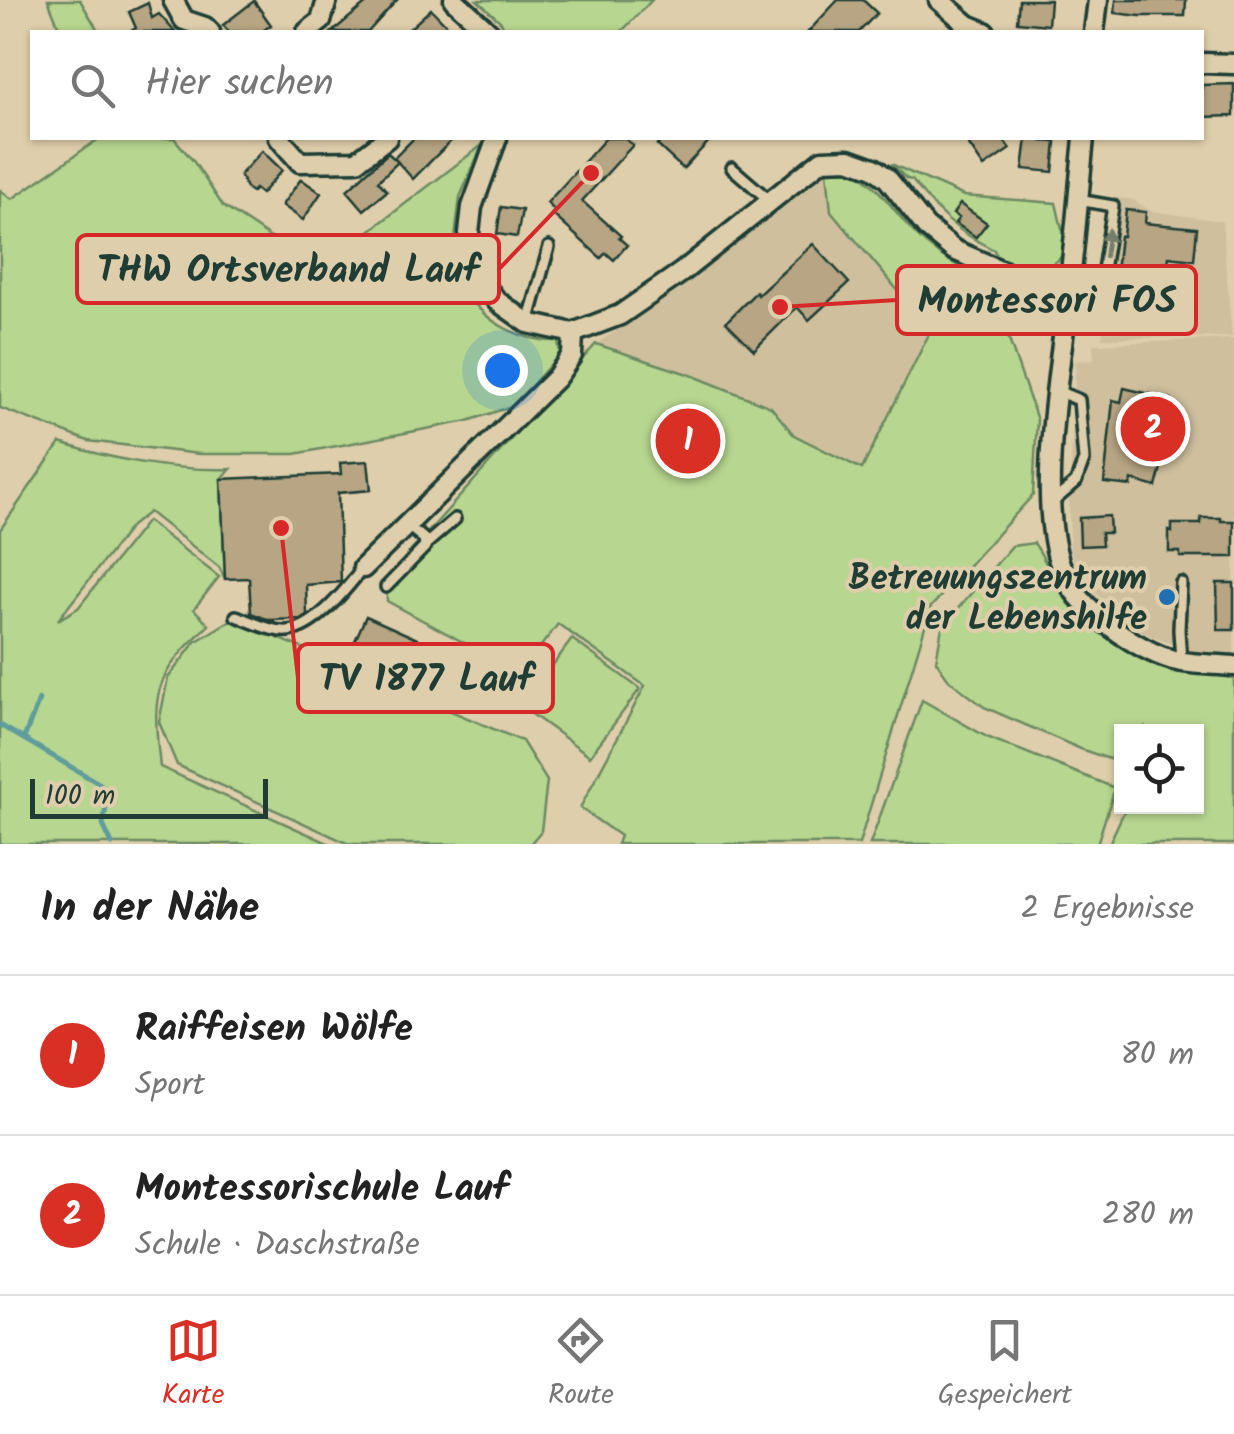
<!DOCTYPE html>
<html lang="de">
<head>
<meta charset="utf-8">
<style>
	body { margin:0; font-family:Kalam,sans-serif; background:#f6f6f6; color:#222 }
	.controls { position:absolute; right:30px; bottom:30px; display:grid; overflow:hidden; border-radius:0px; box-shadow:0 2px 8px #0004 }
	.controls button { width:90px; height:90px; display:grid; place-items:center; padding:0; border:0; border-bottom:2px solid #e0e0e0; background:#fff; color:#222; font:50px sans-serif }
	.scale { position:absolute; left:30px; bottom:25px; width:238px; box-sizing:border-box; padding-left:10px; border:5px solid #1f3d34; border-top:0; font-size:28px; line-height:35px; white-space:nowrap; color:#1f3d34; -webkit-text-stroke:8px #dfceab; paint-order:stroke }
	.you { position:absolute; left:502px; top:370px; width:35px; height:35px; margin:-25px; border:8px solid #fff; border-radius:50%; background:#1a73e8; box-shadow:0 0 0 15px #1a73e833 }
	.badge { display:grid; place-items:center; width:65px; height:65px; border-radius:50%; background:#d93025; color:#fff; font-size:32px; font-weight:700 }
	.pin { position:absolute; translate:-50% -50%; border:5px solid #fff; box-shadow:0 2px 10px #0006 }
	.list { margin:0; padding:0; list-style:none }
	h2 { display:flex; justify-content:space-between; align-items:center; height:130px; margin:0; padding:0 40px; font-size:42px }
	h2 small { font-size:32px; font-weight:400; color:#767676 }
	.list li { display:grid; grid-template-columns:65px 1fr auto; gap:30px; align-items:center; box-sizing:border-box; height:160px; padding:0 40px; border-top:2px solid #e0e0e0 }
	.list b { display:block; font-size:38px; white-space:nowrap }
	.list p { margin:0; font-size:32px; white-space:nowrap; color:#767676 }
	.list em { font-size:32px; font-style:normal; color:#767676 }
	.icon { flex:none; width:55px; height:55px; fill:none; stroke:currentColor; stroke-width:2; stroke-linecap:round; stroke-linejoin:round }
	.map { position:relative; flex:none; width:1234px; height:844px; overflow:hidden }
	.search { position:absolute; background:#fff; box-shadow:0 2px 8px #0004; left:30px; right:30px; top:30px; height:110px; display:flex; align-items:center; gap:25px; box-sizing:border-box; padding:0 35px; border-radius:0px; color:#767676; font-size:38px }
	.sheet { height:450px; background:#fff }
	nav { display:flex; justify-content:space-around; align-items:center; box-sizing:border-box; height:140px; border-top:2px solid #e0e0e0; background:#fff; font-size:28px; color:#767676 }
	nav a { display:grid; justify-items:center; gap:5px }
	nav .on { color:#d93025 }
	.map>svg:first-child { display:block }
	.built { fill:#cfbf9d }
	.green { fill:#b7d68f; stroke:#6b8a62; stroke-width:2.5 }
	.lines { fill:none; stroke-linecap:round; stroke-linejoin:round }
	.stream { stroke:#5f9c9c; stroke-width:5 }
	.building { fill:#b7a583; stroke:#1f3d34; stroke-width:2.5 }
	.service-casing { stroke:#1f3d34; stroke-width:16 }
	.minor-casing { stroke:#1f3d34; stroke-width:25 }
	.service { stroke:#dfceab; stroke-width:9 }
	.minor { stroke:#dfceab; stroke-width:18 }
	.oneway { fill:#757e6a }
	.poi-dot { fill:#1f6fb2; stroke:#dfceab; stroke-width:4 }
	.labels { text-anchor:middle; stroke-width:8; stroke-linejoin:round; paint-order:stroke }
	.poi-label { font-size:35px; font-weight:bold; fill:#1f3d34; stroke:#dfceab; text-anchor:end }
	.leader { fill:none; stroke:#d62828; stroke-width:4 }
	.callout-dot { fill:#d62828; stroke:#dfceab; stroke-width:4 }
	.callout { fill:#dfceab; stroke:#d62828; stroke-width:4 }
	.callout-label { font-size:38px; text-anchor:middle; font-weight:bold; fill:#1f3d34 }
</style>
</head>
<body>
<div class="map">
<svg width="1234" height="844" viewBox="0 0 1234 844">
	<rect width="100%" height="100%" fill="#dfceab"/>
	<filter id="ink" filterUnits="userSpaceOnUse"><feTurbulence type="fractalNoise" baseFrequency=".01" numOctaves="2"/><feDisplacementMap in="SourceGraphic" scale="20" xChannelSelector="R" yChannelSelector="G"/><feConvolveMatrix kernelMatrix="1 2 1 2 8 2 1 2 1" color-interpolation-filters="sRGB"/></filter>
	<g filter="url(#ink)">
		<g class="built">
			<path d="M827,171L831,211L931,330L862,469L794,435L770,406L691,375L596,344L670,293L795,191Z"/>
			<path d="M1116,198L1131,199L1151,211L1222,221L1232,337L1102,338Z"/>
			<path d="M1234,339V655L1195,652L1153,637L1118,617L1081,577L1070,550L1069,507L1076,361L1094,360L1093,344Z"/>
		</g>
		<g class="green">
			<path d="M48,0H80L99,32H61Z"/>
			<path d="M477,0H652L621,32H507L501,22Z"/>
			<path d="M100,138H174L194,162L223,206L271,238L323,245L339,240L402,250L459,263C462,273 463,285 468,294C486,324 524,342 558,341L560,354L513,406L468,421L295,454H199L88,441L0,408V190L12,199Z"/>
			<path d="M482,145L460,197L454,247L367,233Z"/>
			<path d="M891,164L964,196L1056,203L1062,229L1068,238C1066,244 1065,250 1062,255C1050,276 1014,263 997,257L994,250C956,231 938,214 912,180L907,179Z"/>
			<path d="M853,170C887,191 897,220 926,244C945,260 967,271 989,282L1037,420L1033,495L931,607L859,844H617L620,836L580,808L645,686L558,624L520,673L387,601L386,579L596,344L691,375L771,407L794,435L862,469L931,330L831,211L827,171Z"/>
			<path d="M60,443C113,460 175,471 231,469L221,479L225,579L219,567L149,512L131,526L58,620L78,608L147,521L219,577L194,609L209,625C152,676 152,694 160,767L330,844H0V530Z"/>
			<path d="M1034,543C1045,558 1051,576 1061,592C1081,625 1120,650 1155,663L1157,667L1234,678V844H1109L1126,807L1196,806V732L1146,731L1145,728L1144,731L1122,732L1121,763L1083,750L984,707L949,680L936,661L942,627L1012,546Z"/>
			<path d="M233,619L522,741L547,781L541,831L530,844H349L177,765L159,722L168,678L195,642Z"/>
			<path d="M572,639L640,689L590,756L522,707Z"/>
			<path d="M922,700L987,737L1115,788L1097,844H870Z"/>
		</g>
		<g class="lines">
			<g class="stream">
				<path d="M0,725L100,784L108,796L103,825L112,844"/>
				<path d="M24,738L39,700"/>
			</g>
		</g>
		<g class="building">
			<path d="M370,0H397L368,32H332Z"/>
			<path d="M838,0H863L877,13L859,32H808Z"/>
			<path d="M1019,0H1050L1048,25L1017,22Z"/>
			<path d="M1116,0H1186L1185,16H1140L1115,13Z"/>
			<path d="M254,1L271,25L261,32H229L223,25Z"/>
			<path d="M148,3L152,18L159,14L175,32H129L136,28L129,12Z"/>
			<path d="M431,9L453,32H406Z"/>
			<path d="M1234,84V116L1202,117V85Z"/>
			<path d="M414,138H454L413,179L394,158Z"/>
			<path d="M606,138H624L633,145L582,201L621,236L619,238L627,245L614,260L606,253L601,258L552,214L555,211L547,203Z"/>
			<path d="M664,138H712L683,169L657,145Z"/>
			<path d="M964,138H1002L1010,149L984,167Z"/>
			<path d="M1027,138H1042V141L1056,142L1053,172L1023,169Z"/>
			<path d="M262,151L282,170L261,194L255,189L252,192L246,188L240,175Z"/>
			<path d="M388,153L398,162L378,181L387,191L364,210L347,190Z"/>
			<path d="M301,179L321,193L303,220L282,205Z"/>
			<path d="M960,204L987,223L976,237L955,223L959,218L953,214Z"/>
			<path d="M501,207L522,210L517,237L497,234Z"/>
			<path d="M1126,210L1146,212L1145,223L1197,228L1194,260L1169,257L1168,262H1161L1158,286L1164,287L1160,324L1144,322L1143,330L1115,327L1117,311L1087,308L1089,296L1113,299L1120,236H1123Z"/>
			<path d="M813,244L849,283L809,320L797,307L754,350L726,322L756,292L758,295Z"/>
			<path d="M1124,388L1171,399L1166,418L1173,421L1156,487L1132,480L1131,486L1104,483L1113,400L1121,402Z"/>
			<path d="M368,461L371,490L338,493L341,582L306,585L307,615L300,619L269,620L251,613L249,578L225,579L221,479L341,474L340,463Z"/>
			<path d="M1109,516L1110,533H1101L1102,545L1080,546L1079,518Z"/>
			<path d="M1201,518H1221V521H1234V557H1180V552H1169V531L1172,532V524H1201Z"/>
			<path d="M1217,583H1234V630H1218Z"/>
			<path d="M366,616L457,657L447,681L390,656L385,667L350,652Z"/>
		</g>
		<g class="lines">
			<g class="service-casing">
				<g id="service">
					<path d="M732,168L769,200"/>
					<path d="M1070,280L1101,283L1113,206L1078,200"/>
					<path d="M528,323L549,247"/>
					<path d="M1054,501L1076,482L1084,460L1079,400L1057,391"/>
					<path d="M426,544L455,519"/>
					<path d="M386,587L425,547L424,539L407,525"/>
					<path d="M236,616C250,621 267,630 282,631C312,634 346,589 363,568"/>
					<path d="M1181,661L1179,630L1181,583"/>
				</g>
			</g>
			<g class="minor-casing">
				<g id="minor">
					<path d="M173,0L184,20L205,27L210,32"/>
					<path d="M454,0L489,32"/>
					<path d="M939,0L968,25L985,32"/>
					<path d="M307,32L321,21L327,0"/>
					<path d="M1094,32L1098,0"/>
					<path d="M1202,63L1234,64"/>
					<path d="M279,138L300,162L357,161L387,138"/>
					<path d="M497,138L472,207L469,233L472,257L480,280L497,301L528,323L573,333L620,315L682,272L822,160L849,159L874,168L887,178L926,227L954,250L1007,273L1070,280"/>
					<path d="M1084,138C1079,188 1075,239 1069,290C1061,362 1032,514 1066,578C1083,611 1137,650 1173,660C1192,665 1214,664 1234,666"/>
					<path d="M363,568L556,378L572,355L573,333"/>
				</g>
			</g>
			<use href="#service" class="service"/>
			<use href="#minor" class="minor"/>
		</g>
		<defs><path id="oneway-solid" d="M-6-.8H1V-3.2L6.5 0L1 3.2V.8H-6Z" transform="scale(2.5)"/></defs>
		<use class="oneway" href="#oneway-solid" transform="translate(1107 243) rotate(-82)"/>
	</g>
	<circle class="poi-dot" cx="1167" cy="597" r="10"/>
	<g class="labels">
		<g class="poi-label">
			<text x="1147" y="589">Betreuungszentrum<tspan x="1147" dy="40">der Lebenshilfe</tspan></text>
		</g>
	</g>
	<path class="leader" d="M591 173L499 269M780 307L897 300M281 528L298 678"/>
	<g class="callout-dot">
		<circle cx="591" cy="173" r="10"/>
		<circle cx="780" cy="307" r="10"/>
		<circle cx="281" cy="528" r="10"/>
	</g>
	<g class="callout">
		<rect x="77" y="235" width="422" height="68" rx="10"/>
		<rect x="897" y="266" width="299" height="68" rx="10"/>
		<rect x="298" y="644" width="255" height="68" rx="10"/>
	</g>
	<g class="callout-label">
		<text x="288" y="282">THW Ortsverband Lauf</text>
		<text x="1047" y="313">Montessori FOS</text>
		<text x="426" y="691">TV 1877 Lauf</text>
	</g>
</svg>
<div class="controls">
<button><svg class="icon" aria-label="locate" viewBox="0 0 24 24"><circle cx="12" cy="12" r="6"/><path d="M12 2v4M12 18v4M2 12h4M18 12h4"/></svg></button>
</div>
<div class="scale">100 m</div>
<div class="you"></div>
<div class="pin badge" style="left:688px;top:441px">1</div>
<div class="pin badge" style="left:1153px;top:429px">2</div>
<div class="search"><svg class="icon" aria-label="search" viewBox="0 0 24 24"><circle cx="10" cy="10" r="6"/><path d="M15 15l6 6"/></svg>Hier suchen</div>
</div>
<section class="sheet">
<h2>In der Nähe<small>2 Ergebnisse</small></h2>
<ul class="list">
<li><span class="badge">1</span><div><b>Raiffeisen Wölfe</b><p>Sport</p></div><em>80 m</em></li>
<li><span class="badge">2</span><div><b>Montessorischule Lauf</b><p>Schule · Daschstraße</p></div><em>280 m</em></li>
</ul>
</section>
<nav>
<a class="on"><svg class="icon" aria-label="map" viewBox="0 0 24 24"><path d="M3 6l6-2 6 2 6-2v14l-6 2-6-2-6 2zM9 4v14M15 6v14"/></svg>Karte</a>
<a><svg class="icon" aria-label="directions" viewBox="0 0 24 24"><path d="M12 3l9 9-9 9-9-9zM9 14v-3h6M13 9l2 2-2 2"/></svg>Route</a>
<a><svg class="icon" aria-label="saved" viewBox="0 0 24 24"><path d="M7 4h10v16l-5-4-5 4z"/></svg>Gespeichert</a>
</nav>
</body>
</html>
